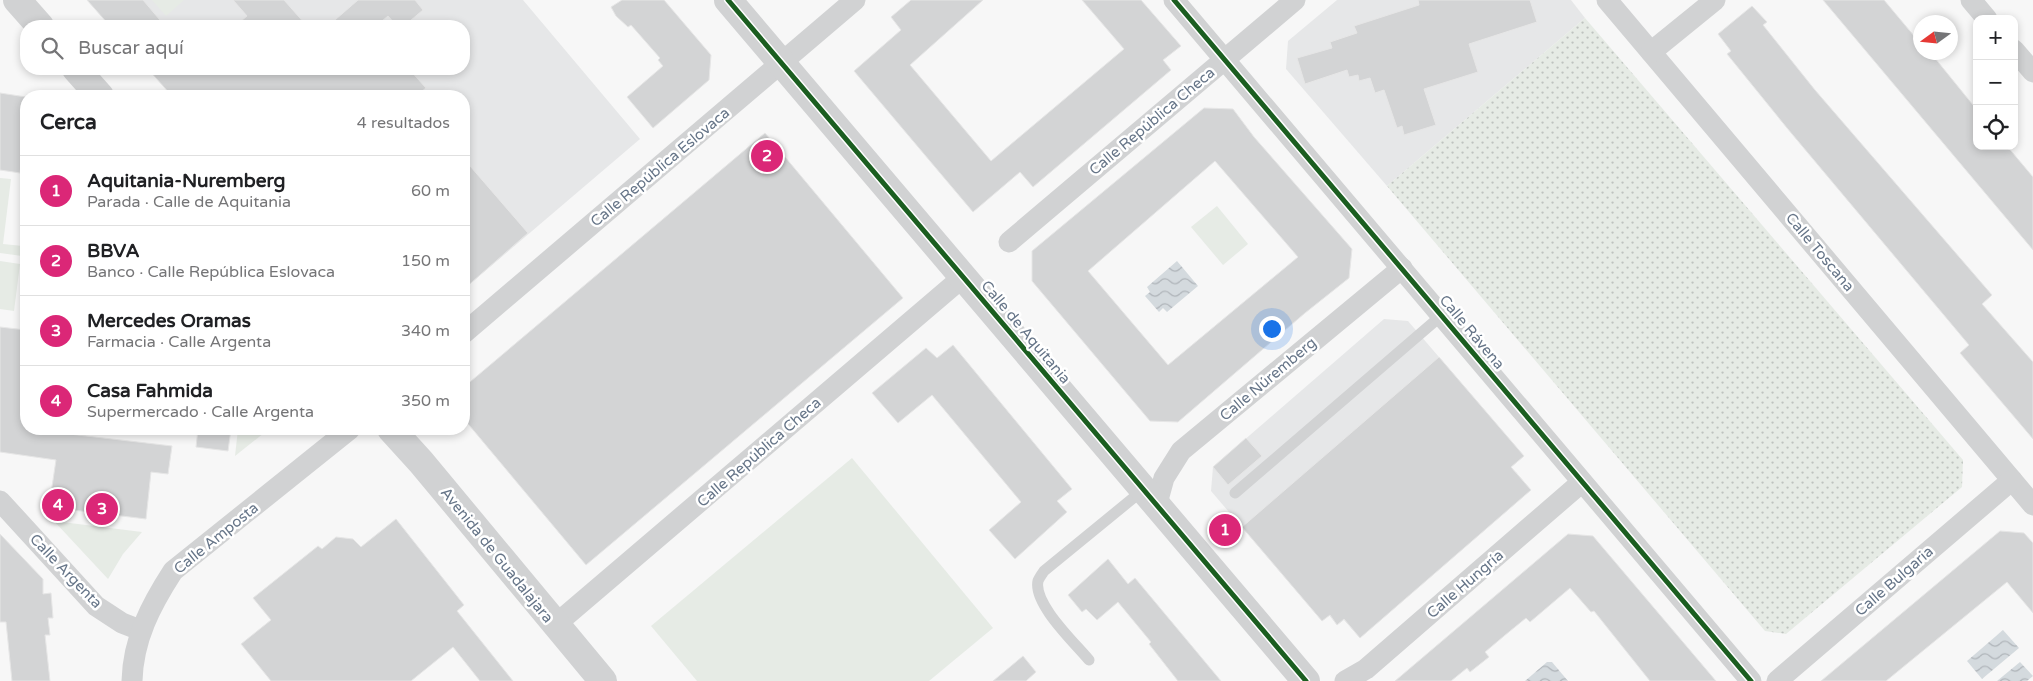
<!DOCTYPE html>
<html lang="es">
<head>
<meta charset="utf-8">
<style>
	body { margin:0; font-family:"Varela Round",sans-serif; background:#f6f6f6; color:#202124 }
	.controls { position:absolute; right:15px; top:15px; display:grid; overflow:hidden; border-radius:10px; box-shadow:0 2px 8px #0003 }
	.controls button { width:45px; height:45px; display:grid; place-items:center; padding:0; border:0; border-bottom:1px solid #e0e0e0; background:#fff; color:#202124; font:25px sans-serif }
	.compass { position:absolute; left:1913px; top:15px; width:45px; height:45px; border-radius:50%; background:#fff; box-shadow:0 2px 8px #0003; rotate:255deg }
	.you { position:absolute; left:1271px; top:328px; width:18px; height:18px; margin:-12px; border:4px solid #fff; border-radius:50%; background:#1a73e8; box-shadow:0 0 0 8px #1a73e833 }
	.badge { display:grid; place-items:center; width:32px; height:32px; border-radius:50%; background:#db2777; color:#fff; font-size:16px; font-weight:700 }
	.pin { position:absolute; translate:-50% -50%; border:2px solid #fff; box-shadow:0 1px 5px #0006 }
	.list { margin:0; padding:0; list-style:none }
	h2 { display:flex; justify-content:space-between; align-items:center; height:65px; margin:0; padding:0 20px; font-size:21px }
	h2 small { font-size:16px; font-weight:400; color:#757577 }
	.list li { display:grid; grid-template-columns:32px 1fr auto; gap:15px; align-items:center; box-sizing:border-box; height:70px; padding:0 20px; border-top:1px solid #e0e0e0 }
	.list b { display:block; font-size:19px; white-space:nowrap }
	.list p { margin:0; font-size:16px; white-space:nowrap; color:#757577 }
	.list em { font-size:16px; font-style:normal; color:#757577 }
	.icon { flex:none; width:28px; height:28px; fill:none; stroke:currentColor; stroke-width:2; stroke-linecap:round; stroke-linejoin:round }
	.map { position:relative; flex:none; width:2033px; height:681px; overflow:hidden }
	.search { position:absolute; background:#fff; box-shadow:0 2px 8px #0003; left:20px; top:20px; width:450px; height:55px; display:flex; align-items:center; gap:12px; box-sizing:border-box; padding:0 18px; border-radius:20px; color:#757577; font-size:19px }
	.panel { position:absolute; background:#fff; box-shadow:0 2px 8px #0003; left:20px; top:90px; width:450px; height:345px; border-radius:20px }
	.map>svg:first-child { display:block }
	.built { fill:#e6e7e8 }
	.grass { fill:url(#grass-dots) }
	.garden { fill:#e6ebe5 }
	.water { fill:url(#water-waves) }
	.building { fill:#d3d4d5; stroke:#e6e6e6; fill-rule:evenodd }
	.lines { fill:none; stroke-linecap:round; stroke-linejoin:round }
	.service { stroke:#d1d2d3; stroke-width:11 }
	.minor { stroke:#d1d2d3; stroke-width:21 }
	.tertiary { stroke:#d1d2d3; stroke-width:28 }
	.cycleway-casing { stroke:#fff; stroke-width:8 }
	.cycleway { stroke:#1b5e20; stroke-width:5 }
	.labels { text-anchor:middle; stroke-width:5; stroke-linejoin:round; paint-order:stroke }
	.street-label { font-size:15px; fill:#667588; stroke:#fff }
</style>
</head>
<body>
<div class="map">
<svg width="2033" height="681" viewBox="0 0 2033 681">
	<defs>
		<pattern id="grass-dots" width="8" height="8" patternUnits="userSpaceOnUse" patternTransform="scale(1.25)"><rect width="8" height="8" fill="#e6ebe5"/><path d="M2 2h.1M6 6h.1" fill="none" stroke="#bec3bf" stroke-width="1.8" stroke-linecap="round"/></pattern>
		<pattern id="water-waves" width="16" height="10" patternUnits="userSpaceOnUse" patternTransform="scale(1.25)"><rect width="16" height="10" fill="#d4dade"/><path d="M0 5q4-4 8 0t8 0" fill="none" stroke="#b0b5ba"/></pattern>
	</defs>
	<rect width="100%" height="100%" fill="#f7f7f7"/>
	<g class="built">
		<path d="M87,0H523L640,139L464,289V96H172L148,69H464V26H110Z"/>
		<path d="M1337,0H1571L1585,18L1387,186L1286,69L1288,41Z"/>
		<path d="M1384,319L1408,321L1524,456L1507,471L1511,476L1516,472L1531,490L1360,638L1344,620L1337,625L1329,615L1322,621L1211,491L1213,467Z"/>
	</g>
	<path class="grass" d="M1585,18L1963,460L1962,487L1786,634L1765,631L1387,186Z"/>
	<g class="garden">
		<path d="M152,0H184L166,16Z"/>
		<path d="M0,178L11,179L3,244L23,246L22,256L0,253Z"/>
		<path d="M1217,206L1248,244L1223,265L1191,227Z"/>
		<path d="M0,261L20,264L14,311L0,309Z"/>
		<path d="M238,429H269L235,456Z"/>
		<path d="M852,458L993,628L929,681H697L651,626Z"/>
		<path d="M54,521L142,532L123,554L108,579Z"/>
	</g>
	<g class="water">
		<path d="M1177,261L1198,286L1167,312L1163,308L1159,312L1145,296L1150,292L1147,287Z"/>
		<path d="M2003,630L2019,648L1982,679L1967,661Z"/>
		<path d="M1547,662H1552L1568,681H1525Z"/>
		<path d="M2020,662L2033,676L2027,681H1997Z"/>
	</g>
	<g class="building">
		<path d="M87,0H143L165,26H110Z"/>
		<path d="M233,0H284L307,26H235L247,16Z"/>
		<path d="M358,0H415L423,10L404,26H397L388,16L376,26H328Z"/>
		<path d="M622,0H664L711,55L709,80L653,128L627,97L663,66L658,60L660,58L631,25L628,27L616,16L611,7Z"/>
		<path d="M911,0H983L910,65L991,161L1124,49L1082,0H1141L1181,46L1163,60L1171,70L1033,187L1020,172L973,212L854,71L901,30L891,17Z"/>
		<path d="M1418,0H1530L1537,22L1469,44L1478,72L1424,89L1436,125L1404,135L1402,126L1397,128L1384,90L1375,93L1370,78L1359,81L1358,75L1349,77L1347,70L1305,84L1297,58L1332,48L1330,42L1357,33L1354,26L1419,5Z"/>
		<path d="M1823,0H1884L1920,43V52H1930L1977,110V146H2007L2033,177V250Z"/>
		<path d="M1752,6L1767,22L1763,25L1815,90L1992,295L1982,304L2033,362V439L1960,353L1969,345L1787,128L1727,54L1731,51L1718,34Z"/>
		<path d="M148,69H409L426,88L416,96H172Z"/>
		<path d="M0,93L26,97V119L20,173L0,170Z"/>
		<path d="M1204,108L1233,109L1254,137L1352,249L1349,278L1305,313L1178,422L1150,421L1032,281V251ZM1215,161L1298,257L1168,365L1088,271Z"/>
		<path d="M765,133L903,298L586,565L464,419V387Z"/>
		<path d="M464,159L528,233L464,289Z"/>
		<path d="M0,327L26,330V429L172,446L168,474L151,472L146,519L49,507L56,460L0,452Z"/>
		<path d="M953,345L1072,489L1057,501L1067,512L1015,559L989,530L1021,502L932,395L898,423L872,393L926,348L937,358Z"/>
		<path d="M1439,357L1524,456L1511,467L1531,490L1360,638L1344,619L1337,625L1330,615L1322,621L1242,527Z"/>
		<path d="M198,429H231L228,451L196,447Z"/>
		<path d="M1246,438L1262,456L1228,485L1213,467Z"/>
		<path d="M396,519L464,605L457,611L513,681H480L453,647L411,681H271L241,644L271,620L253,598L318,546L322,549L336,537L353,539L361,547Z"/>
		<path d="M2000,531L2024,533L2033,543V613L2007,582L1886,681H1821Z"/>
		<path d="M0,534L43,579V594L51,593L53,618H48L50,635H45L50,681H12L6,622H0Z"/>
		<path d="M1568,534L1593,536L1716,681H1650L1594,611L1591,612L1570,588L1530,622L1526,618L1504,636L1485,652L1489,657L1470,672L1467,668L1451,681H1395Z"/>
		<path d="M1108,559L1128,584L1135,578L1221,681H1178L1149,644L1151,642L1118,602L1097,620L1086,609L1082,612L1068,595Z"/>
		<path d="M1023,656L1036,672L1026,681H993Z"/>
	</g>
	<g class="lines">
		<g class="service">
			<path d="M1235,493L1442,315"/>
			<path d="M1089,660C1075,643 1033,604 1038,581C1039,578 1042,574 1044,571L1143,490"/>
		</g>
		<g class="minor">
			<path d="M1174,0L1751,681"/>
			<path d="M1607,0L2033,505"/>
			<path d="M1971,0L1987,19"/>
			<path d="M2014,50L2033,72"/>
			<path d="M1651,52L1715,0"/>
			<path d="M1009,242L1295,0"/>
			<path d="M464,333L855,0"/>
			<path d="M0,501L96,606L122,623L140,630"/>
			<path d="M1156,507L1164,478L1181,451L1402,268"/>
			<path d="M555,625L963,277"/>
			<path d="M132,681C133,639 151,605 173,571L350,429"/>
			<path d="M1345,681L1366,669L1582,482"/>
			<path d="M1777,681L2012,480"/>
		</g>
		<g class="tertiary">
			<path d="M17,0L40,26"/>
			<path d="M728,0L1306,681"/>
			<path d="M76,69L100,96"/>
			<path d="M391,429L421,462L603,681"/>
		</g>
		<g class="cycleway-casing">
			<g id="cycleway">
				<path d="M728,0L1306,681"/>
				<path d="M1174,0L1751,681"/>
			</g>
		</g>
		<use href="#cycleway" class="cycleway"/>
	</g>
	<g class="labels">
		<g class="street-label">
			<text transform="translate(1152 121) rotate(-40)" y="5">Calle República Checa</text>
			<text transform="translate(660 167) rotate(-40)" y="5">Calle República Eslovaca</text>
			<text transform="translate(1820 252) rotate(50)" y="5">Calle Toscana</text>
			<text transform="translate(1026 332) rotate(50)" y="5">Calle de Aquitania</text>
			<text transform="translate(1472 332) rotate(50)" y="5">Calle Rávena</text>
			<text transform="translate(1268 379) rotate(-40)" y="5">Calle Núremberg</text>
			<text transform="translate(759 452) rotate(-41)" y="5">Calle República Checa</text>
			<text transform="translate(216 538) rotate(-39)" y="5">Calle Amposta</text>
			<text transform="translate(497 555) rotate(51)" y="5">Avenida de Guadalajara</text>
			<text transform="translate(66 571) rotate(46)" y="5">Calle Argenta</text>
			<text transform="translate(1894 581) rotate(-41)" y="5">Calle Bulgaria</text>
			<text transform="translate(1465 584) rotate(-41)" y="5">Calle Hungría</text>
		</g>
	</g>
</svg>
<div class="controls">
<button>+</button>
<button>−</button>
<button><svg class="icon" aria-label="locate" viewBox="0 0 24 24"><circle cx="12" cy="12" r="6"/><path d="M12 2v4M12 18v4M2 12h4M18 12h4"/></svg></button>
</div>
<svg class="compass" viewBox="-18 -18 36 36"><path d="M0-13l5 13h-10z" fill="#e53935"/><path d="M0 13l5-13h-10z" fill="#757577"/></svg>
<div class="you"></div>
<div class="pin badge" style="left:1225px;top:530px">1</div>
<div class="pin badge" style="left:767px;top:156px">2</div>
<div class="pin badge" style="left:102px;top:509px">3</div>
<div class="pin badge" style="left:58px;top:505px">4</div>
<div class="search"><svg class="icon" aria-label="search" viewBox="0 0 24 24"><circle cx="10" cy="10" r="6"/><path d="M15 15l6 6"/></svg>Buscar aquí</div>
<section class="panel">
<h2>Cerca<small>4 resultados</small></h2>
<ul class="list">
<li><span class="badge">1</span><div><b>Aquitania-Nuremberg</b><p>Parada · Calle de Aquitania</p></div><em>60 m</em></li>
<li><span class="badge">2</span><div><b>BBVA</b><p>Banco · Calle República Eslovaca</p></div><em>150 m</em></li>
<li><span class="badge">3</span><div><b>Mercedes Oramas</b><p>Farmacia · Calle Argenta</p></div><em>340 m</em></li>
<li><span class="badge">4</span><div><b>Casa Fahmida</b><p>Supermercado · Calle Argenta</p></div><em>350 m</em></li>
</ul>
</section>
</div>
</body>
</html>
